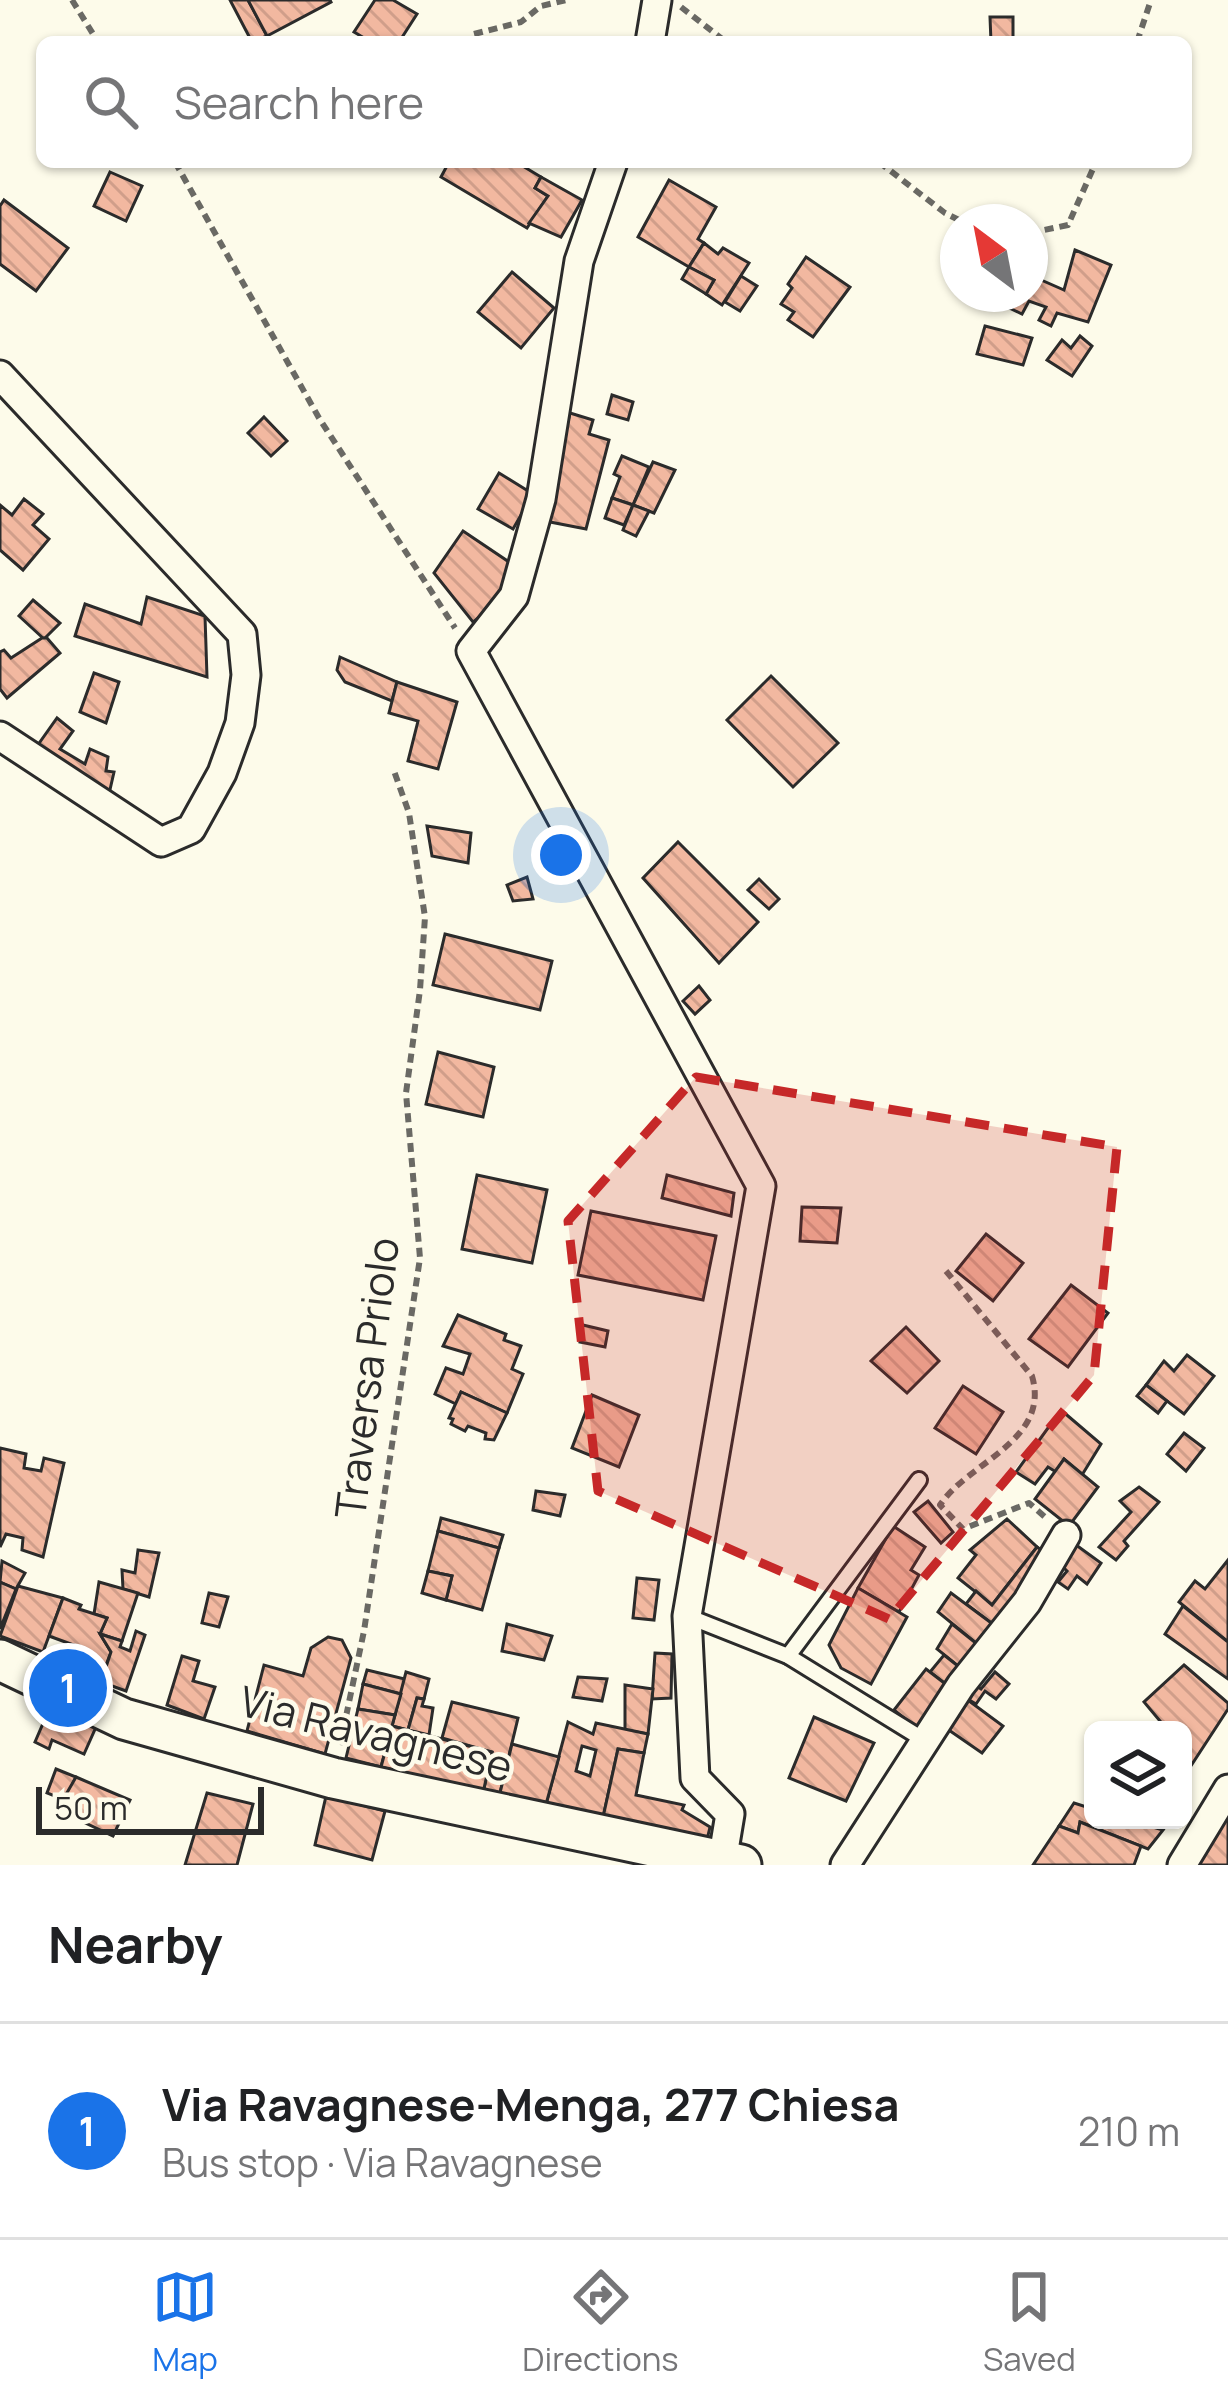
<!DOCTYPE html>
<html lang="en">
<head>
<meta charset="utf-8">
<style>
	body { margin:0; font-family:Manrope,sans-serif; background:#f6f6f6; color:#202124 }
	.controls { position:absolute; right:36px; bottom:36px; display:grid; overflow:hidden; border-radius:18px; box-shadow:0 3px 9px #0004 }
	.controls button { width:108px; height:108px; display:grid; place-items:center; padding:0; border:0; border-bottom:3px solid #e0e0e0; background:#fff; color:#202124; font:60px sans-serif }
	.compass { position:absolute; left:940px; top:204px; width:108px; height:108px; border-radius:50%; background:#fff; box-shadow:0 3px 9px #0004; rotate:328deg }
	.scale { position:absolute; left:36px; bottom:30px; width:228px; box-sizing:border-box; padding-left:12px; border:6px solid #2b2b2b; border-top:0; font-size:33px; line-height:42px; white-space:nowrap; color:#2b2b2b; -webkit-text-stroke:9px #fdfbea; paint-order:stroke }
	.you { position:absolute; left:561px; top:855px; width:42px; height:42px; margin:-30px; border:9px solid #fff; border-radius:50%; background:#1a73e8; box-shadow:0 0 0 18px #1a73e833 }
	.badge { display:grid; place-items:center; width:78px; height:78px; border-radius:50%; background:#1a73e8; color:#fff; font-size:39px; font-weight:700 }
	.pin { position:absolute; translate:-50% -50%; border:6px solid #fff; box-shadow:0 3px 12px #0006 }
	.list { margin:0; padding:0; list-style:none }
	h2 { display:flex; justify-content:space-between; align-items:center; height:156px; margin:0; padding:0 48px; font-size:51px }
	h2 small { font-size:39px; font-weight:400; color:#757577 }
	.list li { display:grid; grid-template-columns:78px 1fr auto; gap:36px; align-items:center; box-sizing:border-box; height:216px; padding:0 48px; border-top:3px solid #e0e0e0 }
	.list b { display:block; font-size:45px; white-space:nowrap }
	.list p { margin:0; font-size:39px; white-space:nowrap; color:#757577 }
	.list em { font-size:39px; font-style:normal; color:#757577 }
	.icon { flex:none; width:66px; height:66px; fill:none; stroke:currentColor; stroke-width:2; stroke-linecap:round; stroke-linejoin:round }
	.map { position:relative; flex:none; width:1228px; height:1865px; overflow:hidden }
	.search { position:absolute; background:#fff; box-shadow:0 3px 9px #0004; left:36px; right:36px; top:36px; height:132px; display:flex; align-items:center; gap:30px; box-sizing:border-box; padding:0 42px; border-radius:18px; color:#757577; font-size:45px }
	.sheet { height:372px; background:#fff }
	nav { display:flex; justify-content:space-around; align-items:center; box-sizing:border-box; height:168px; border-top:3px solid #e0e0e0; background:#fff; font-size:33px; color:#757577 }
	nav a { display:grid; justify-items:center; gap:6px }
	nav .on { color:#1a73e8 }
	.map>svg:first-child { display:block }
	.building { fill:url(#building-back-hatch); stroke:#2b2b2b; stroke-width:3; fill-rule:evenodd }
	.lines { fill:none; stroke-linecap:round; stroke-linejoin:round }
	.service-casing { stroke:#2b2b2b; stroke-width:20 }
	.minor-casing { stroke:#2b2b2b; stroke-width:33 }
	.secondary-casing { stroke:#2b2b2b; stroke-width:45 }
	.path { stroke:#6a6964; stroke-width:6; stroke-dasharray:9 6; stroke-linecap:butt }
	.service { stroke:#fdfbea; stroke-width:14 }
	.minor { stroke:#fdfbea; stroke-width:27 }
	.secondary { stroke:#fdfbea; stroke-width:39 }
	.marked { fill:#c62828; fill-opacity:0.2; stroke:#c62828; stroke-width:9; stroke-dasharray:24 15; stroke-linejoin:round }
	.labels { text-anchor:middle; stroke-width:9; stroke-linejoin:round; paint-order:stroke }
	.street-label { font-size:42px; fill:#2b2b2b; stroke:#fdfbea }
</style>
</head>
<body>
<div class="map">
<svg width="1228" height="1865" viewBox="0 0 1228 1865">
	<defs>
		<pattern id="building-back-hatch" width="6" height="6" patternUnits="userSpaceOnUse" patternTransform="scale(3)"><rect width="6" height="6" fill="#f2b8a0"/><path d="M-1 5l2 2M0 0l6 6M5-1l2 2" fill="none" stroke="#d09e8a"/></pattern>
	</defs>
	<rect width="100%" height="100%" fill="#fdfbea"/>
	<g class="building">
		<path d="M230,0H248L267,36L252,42Z"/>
		<path d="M248,0H330L331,2L267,36Z"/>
		<path d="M375,0H393L417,14L399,42H371L354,32Z"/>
		<path d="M990,17H1013V42H991Z"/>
		<path d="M449,162H516L541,177L535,188L548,196L527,228L441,177Z"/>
		<path d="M110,172L142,186L126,221L94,206Z"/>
		<path d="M541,177L582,200L561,237L529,223L548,196L535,188Z"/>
		<path d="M669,180L716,207L698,239L704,243L689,267L638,237Z"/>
		<path d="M4,200L68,248L36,291L0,264V206Z"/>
		<path d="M704,243L718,254L723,248L749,263L722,305L706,294L714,280L689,267Z"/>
		<path d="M1075,250L1111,265L1088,322L1057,313L1051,326L1039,320L1046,307L1029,301L1022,314L1007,307L1010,294H1030V264L1043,269L1039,279L1064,290Z"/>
		<path d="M806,257L850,287L813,337L788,320L794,312L781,304L792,288L788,284Z"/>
		<path d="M689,267L714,280L706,294L682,279Z"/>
		<path d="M512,272L554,308L521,348L478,312Z"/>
		<path d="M741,276L757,286L740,311L725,302Z"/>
		<path d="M985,326L1032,338L1023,365L977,354Z"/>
		<path d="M1080,336L1092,346L1072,376L1047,360L1062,340L1071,348Z"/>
		<path d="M612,395L633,402L628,420L607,414Z"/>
		<path d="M570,413L593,420L589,434L609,440L586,529L545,521Z"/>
		<path d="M264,417L287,441L271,456L248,433Z"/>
		<path d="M622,456L649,467L633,505L612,498L620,477L614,474Z"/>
		<path d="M653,462L675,470L654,513L633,505Z"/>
		<path d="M499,473L533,494L513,529L478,509Z"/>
		<path d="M612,498L633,505L624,525L605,518Z"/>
		<path d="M24,499L43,514L33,525L49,539L23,570L0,550V505L12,515Z"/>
		<path d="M633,505L649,511L636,536L623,530Z"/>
		<path d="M463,531L515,566L492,608L473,622L434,573Z"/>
		<path d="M147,597L205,616L207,677L75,636L85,604L141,624Z"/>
		<path d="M33,600L60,623L44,639L19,616Z"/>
		<path d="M42,638H47L60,653L7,698L0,689V652L4,650L11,658Z"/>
		<path d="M340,657L397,682L392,701L345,682L337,670Z"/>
		<path d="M94,673L119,682L106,723L80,712Z"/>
		<path d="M771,676L838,743L793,787L727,720Z"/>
		<path d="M397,682L457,702L438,769L408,761L418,721L389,713Z"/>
		<path d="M57,718L73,731L60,749L85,764L90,749L108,757L106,771L114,772L109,794L35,749Z"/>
		<path d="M427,826L471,833L468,863L432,856Z"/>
		<path d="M678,842L758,922L719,963L643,878Z"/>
		<path d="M527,877L533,899L513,901L507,885Z"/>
		<path d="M759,879L779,899L769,909L748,890Z"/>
		<path d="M445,934L552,961L540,1010L433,985Z"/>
		<path d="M699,986L710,1000L695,1014L683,1001Z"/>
		<path d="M438,1052L494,1067L483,1117L426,1104Z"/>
		<path d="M477,1175L547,1190L532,1263L462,1249Z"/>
		<path d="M667,1175L734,1193L731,1216L662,1198Z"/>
		<path d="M802,1207L841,1208L837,1243L800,1241Z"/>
		<path d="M591,1211L716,1236L703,1300L578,1275Z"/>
		<path d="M986,1234L1023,1263L993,1301L956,1271Z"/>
		<path d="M1071,1285L1108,1313L1068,1367L1029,1339Z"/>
		<path d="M458,1315L506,1334L504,1340L521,1346L512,1369L523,1374L507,1413L461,1392L456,1404L435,1394L446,1368L463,1374L470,1354L443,1346Z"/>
		<path d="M583,1325L608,1331L605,1347L580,1342Z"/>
		<path d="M906,1327L939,1361L907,1393L871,1361Z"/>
		<path d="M1187,1355L1214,1376L1184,1414L1146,1385L1164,1361L1174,1371Z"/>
		<path d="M1146,1385L1167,1401L1158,1413L1137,1396Z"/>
		<path d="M963,1386L1003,1412L976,1454L935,1428Z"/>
		<path d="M461,1392L507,1413L494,1440L485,1439L486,1433L468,1426L465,1431L451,1424L453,1419L449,1418Z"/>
		<path d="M592,1395L639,1415L619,1467L572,1448Z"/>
		<path d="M1061,1410L1101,1444L1082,1475L1064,1459L1056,1472L1048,1467L1035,1484L1016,1472Z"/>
		<path d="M1184,1433L1204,1448L1186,1471L1167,1454Z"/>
		<path d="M0,1448L26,1454L24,1468L41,1471L44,1458L64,1463L43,1557L22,1550L23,1538L6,1534L0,1547Z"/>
		<path d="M1064,1459L1098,1487L1069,1526L1035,1499Z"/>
		<path d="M1139,1487L1159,1502L1124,1541L1128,1546L1116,1560L1099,1547L1131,1512L1120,1501Z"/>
		<path d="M536,1491L565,1495L560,1516L533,1510Z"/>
		<path d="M928,1501L953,1532L941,1543L914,1512Z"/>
		<path d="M441,1518L503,1535L499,1548L438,1531Z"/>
		<path d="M1007,1519L1037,1547L992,1605L958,1578L976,1555L970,1550Z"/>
		<path d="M893,1526L925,1547L911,1570L919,1575L899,1612L858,1588Z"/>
		<path d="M438,1531L499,1548L482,1610L446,1600L452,1576L428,1571Z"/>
		<path d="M1072,1542L1101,1563L1087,1584L1077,1576L1068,1589L1058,1582L1067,1571L1058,1562Z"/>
		<path d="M1037,1547L1049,1555L994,1625L966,1604L976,1591L992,1605Z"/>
		<path d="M138,1550L159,1553L149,1597L123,1589L122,1570L135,1573Z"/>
		<path d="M1228,1560V1642L1179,1602L1195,1581L1205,1589Z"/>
		<path d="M2,1561L25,1573L16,1589L0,1582Z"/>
		<path d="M428,1571L452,1576L446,1600L422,1593Z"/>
		<path d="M637,1578L659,1580L654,1620L633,1618Z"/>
		<path d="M0,1582L16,1589L0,1629Z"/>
		<path d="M99,1582L138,1593L122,1641L100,1634L107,1618L94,1614Z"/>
		<path d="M18,1586L63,1598L43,1652L0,1636Z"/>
		<path d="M858,1588L907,1617L871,1684L841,1668L829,1645Z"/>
		<path d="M209,1593L228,1597L219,1627L202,1623Z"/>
		<path d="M951,1593L998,1628L982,1648L938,1612Z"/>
		<path d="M63,1598L81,1605L79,1609L107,1618L100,1634L111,1652L103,1673L74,1662L79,1647L49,1636Z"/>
		<path d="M1183,1606L1228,1642V1679L1165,1634Z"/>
		<path d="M507,1624L552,1636L544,1660L502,1651Z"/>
		<path d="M952,1624L982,1648L963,1670L937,1649Z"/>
		<path d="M136,1631L145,1635L126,1691L101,1682L111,1652L100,1634L122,1641L120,1647L130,1651Z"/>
		<path d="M328,1637L342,1640L351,1658L325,1754L247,1731L264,1665L303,1676L311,1648Z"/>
		<path d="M655,1653L672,1654L671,1698L652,1699Z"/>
		<path d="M944,1655L963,1670L952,1689L930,1672Z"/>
		<path d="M182,1656L199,1661L193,1681L215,1687L204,1719L167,1705Z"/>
		<path d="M1184,1665L1228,1703V1709L1183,1778V1730H1155L1160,1721L1144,1702Z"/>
		<path d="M926,1669L952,1689L919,1730L894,1710Z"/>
		<path d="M367,1670L405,1679L401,1694L363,1684Z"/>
		<path d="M406,1672L429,1679L424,1699L417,1698L408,1730L392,1726Z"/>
		<path d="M995,1672L1009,1684L996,1699L985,1691L976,1704L961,1695L971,1682L981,1689Z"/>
		<path d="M578,1677L607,1679L602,1701L573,1697Z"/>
		<path d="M363,1684L401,1694L395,1715L358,1709Z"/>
		<path d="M625,1685L653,1689L648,1734L625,1730Z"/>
		<path d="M961,1695L1003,1726L982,1753L943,1726Z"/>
		<path d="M54,1698L100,1718L84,1754L52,1740L49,1749L35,1742Z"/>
		<path d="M417,1698L424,1699L422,1706L433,1708L429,1735L408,1730Z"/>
		<path d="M452,1702L518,1718L499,1797L483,1793L492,1752L442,1738Z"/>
		<path d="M358,1709L395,1715L381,1767L346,1758Z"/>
		<path d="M814,1717L874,1743L846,1801L789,1778Z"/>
		<path d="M568,1722L593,1734L596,1723L648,1734L644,1753L618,1749L602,1822L545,1808ZM582,1746L596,1750L590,1776L576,1771Z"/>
		<path d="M392,1726L492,1752L483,1793L381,1767Z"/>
		<path d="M512,1744L559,1757L545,1808L499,1797Z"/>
		<path d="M618,1749L644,1753L636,1795L684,1805L682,1810L710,1827L705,1848L602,1822Z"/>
		<path d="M56,1769L76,1777L65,1800L47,1793Z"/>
		<path d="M76,1777L130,1800L113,1836L75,1818L76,1811L60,1805Z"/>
		<path d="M207,1793L253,1804L237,1865H185Z"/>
		<path d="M326,1796L385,1811L372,1860L315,1845Z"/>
		<path d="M1074,1803L1093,1809V1820H1129L1163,1830L1148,1849L1080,1822L1078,1833L1059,1826Z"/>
		<path d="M1222,1818L1228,1821V1865H1193Z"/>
		<path d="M1080,1822L1141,1846L1134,1865H1033L1059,1826L1078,1833Z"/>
	</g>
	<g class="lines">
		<g class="service-casing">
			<g id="service">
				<path d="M687,1616L788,1656L924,1740"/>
				<path d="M788,1656L919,1480"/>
			</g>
		</g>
		<g class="minor-casing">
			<g id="minor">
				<path d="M650,42L657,0"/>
				<path d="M613,162L579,261L541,499L514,596L471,651L761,1186L687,1616L695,1778L730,1814L722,1862"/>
				<path d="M0,375L242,634L246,675L240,723L222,773L191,829L161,842L0,736"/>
				<path d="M845,1865L961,1685L1027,1602L1066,1535"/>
				<path d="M1182,1865L1228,1789"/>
			</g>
		</g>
		<g class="secondary-casing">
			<path id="secondary" d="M0,1660L124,1719L333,1778L741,1865"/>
		</g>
		<g class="path">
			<path d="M72,0L98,42"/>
			<path d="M681,7L726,42"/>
			<path d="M474,34L521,22L541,6L567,0"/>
			<path d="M1137,42L1151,0"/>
			<path d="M175,162L319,418L455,628"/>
			<path d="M879,162L945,213L963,222"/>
			<path d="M1030,233L1068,225L1096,162"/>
			<path d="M946,1271L1032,1376C1051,1441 968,1462 940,1505L963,1529L1029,1503L1045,1517"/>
			<path d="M340,1745L364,1631L420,1258L406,1093L420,990L425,917L409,813L394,771"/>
		</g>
		<use href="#service" class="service"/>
		<use href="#minor" class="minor"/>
		<use href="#secondary" class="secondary"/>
	</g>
	<path class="marked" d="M696,1077L1117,1147L1094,1375L889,1619L598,1491L568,1221Z"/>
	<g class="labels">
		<g class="street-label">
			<text transform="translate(367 1378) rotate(-83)" y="15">Traversa Priolo</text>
			<text transform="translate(376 1734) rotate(14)" y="15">Via Ravagnese</text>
		</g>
	</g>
</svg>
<div class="controls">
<button><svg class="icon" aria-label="layers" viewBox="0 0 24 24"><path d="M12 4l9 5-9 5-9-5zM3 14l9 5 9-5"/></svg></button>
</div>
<svg class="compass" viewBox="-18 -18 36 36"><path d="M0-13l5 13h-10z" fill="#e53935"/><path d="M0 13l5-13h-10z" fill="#757577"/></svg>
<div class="scale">50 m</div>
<div class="you"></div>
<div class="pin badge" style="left:68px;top:1688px">1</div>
<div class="search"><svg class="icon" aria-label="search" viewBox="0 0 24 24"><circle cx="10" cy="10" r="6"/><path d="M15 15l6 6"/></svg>Search here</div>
</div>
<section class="sheet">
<h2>Nearby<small></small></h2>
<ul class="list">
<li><span class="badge">1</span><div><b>Via Ravagnese-Menga, 277 Chiesa</b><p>Bus stop · Via Ravagnese</p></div><em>210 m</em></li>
</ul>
</section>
<nav>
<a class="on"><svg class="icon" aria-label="map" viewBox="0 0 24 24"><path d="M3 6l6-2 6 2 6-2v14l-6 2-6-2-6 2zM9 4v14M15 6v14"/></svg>Map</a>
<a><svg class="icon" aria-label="directions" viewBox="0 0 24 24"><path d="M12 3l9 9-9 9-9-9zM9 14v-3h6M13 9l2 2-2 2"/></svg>Directions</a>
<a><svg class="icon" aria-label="saved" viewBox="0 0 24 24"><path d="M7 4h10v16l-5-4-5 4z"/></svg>Saved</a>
</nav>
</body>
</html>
